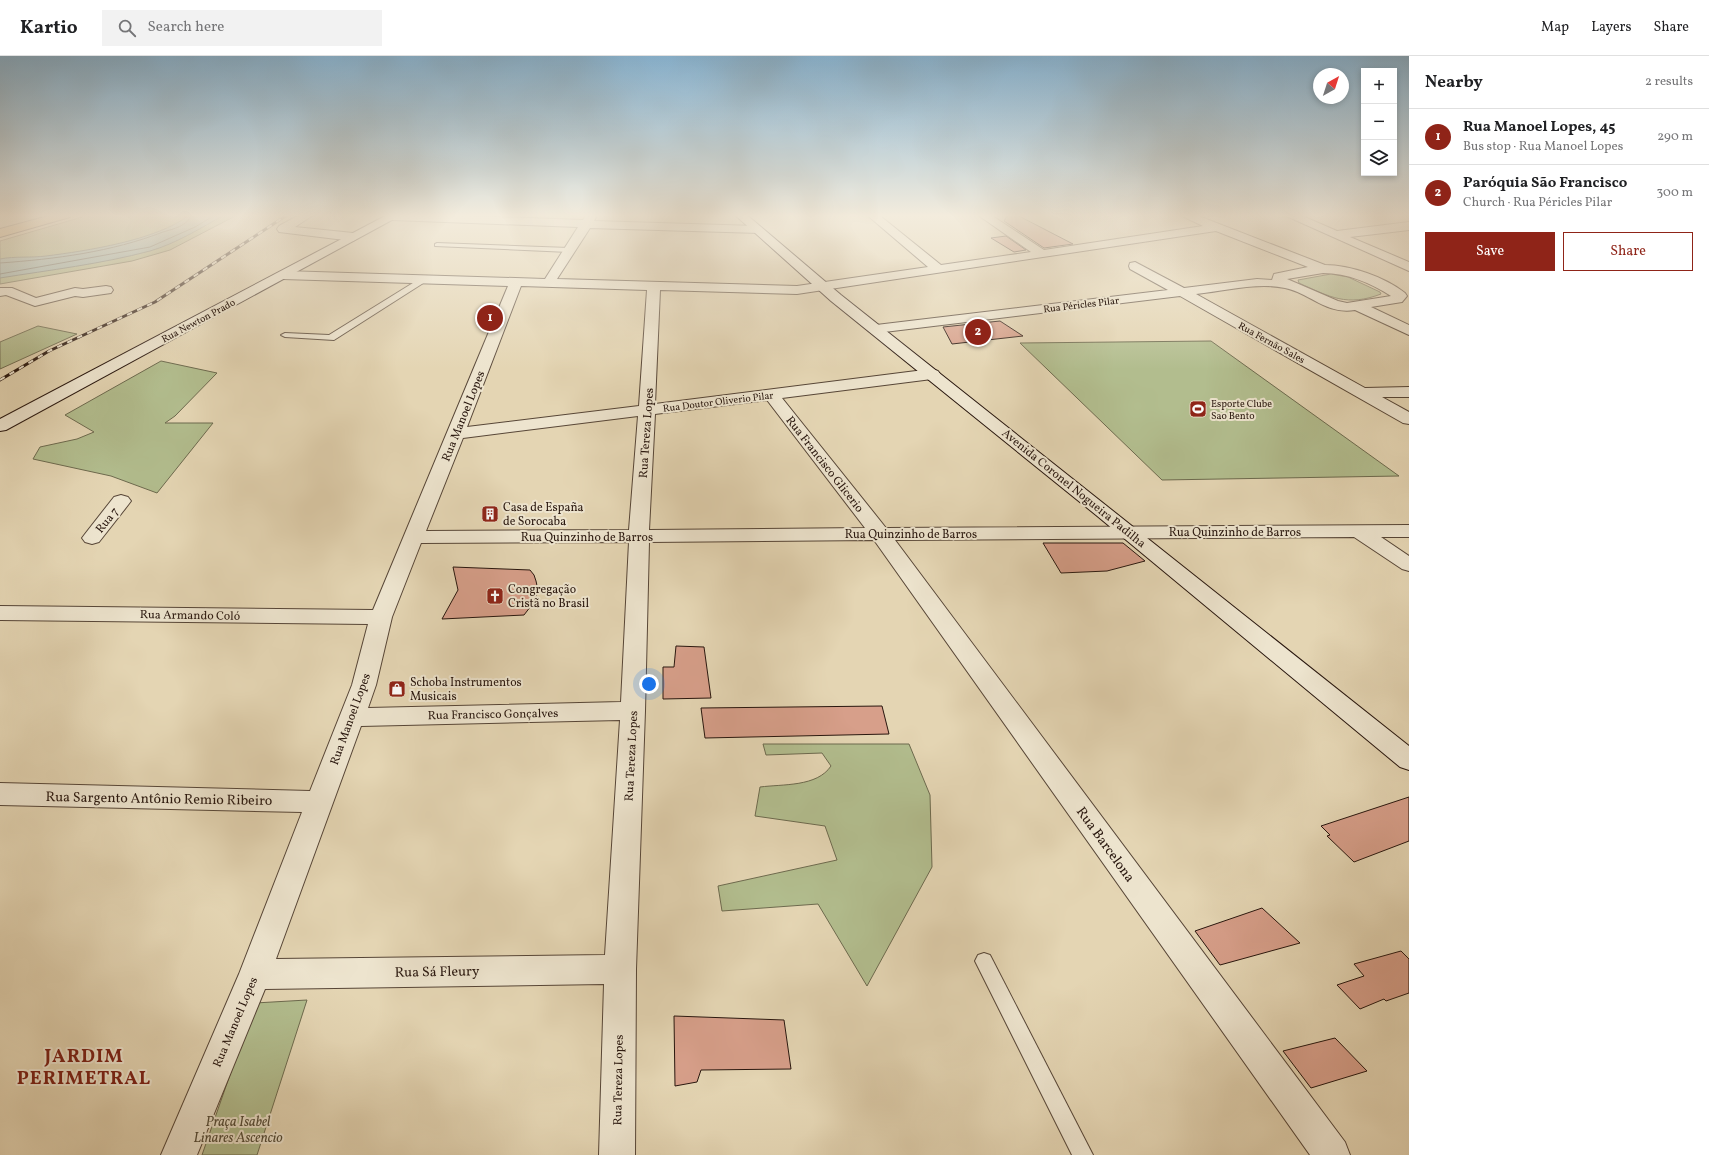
<!DOCTYPE html>
<html lang="en">
<head>
<meta charset="utf-8">
<style>
	body { margin:0; font-family:Vollkorn,serif; background:#f2f2f2; color:#202124 }
	.controls { position:absolute; right:12px; top:12px; display:grid; overflow:hidden; border-radius:0px; box-shadow:0 2px 6px #0003 }
	.controls button { width:36px; height:36px; display:grid; place-items:center; padding:0; border:0; border-bottom:1px solid #e0e0e0; background:#fff; color:#202124; font:20px sans-serif }
	.compass { position:absolute; left:1313px; top:12px; width:36px; height:36px; border-radius:50%; background:#fff; box-shadow:0 2px 6px #0003; rotate:39deg }
	.you { position:absolute; left:649px; top:628px; width:14px; height:14px; margin:-10px; border:3px solid #fff; border-radius:50%; background:#1a73e8; box-shadow:0 0 0 6px #1a73e833 }
	.badge { display:grid; place-items:center; width:26px; height:26px; border-radius:50%; background:#8f2418; color:#fff; font-size:13px; font-weight:700 }
	.pin { position:absolute; translate:-50% -50%; border:2px solid #fff; box-shadow:0 1px 4px #0006 }
	.list { margin:0; padding:0; list-style:none }
	h2 { display:flex; justify-content:space-between; align-items:center; height:52px; margin:0; padding:0 16px; font-size:17px }
	h2 small { font-size:13px; font-weight:400; color:#757577 }
	.list li { display:grid; grid-template-columns:26px 1fr auto; gap:12px; align-items:center; box-sizing:border-box; height:56px; padding:0 16px; border-top:1px solid #e0e0e0 }
	.list b { display:block; font-size:15px; white-space:nowrap }
	.list p { margin:0; font-size:13px; white-space:nowrap; color:#757577 }
	.list em { font-size:13px; font-style:normal; color:#757577 }
	.actions { display:flex; gap:8px; padding:12px 16px }
	.actions a { flex:1; padding:9px 0; border:1px solid #8f2418; border-radius:0px; text-align:center; font-size:14px; color:#8f2418 }
	.actions .main { background:#8f2418; color:#fff }
	.icon { flex:none; width:22px; height:22px; fill:none; stroke:currentColor; stroke-width:2; stroke-linecap:round; stroke-linejoin:round }
	.map { position:relative; flex:none; width:1409px; height:1099px; overflow:hidden }
	header { display:flex; align-items:center; gap:24px; box-sizing:border-box; height:56px; padding:0 20px; background:#fff; border-bottom:1px solid #e0e0e0 }
	header strong { font-size:19px }
	nav { display:flex; gap:22px; margin-inline-start:auto; font-size:14px }
	.search { width:280px; height:36px; background:#f2f2f2; display:flex; align-items:center; gap:10px; box-sizing:border-box; padding:0 14px; border-radius:0px; color:#757577; font-size:15px }
	main { display:flex }
	aside { flex:1; background:#fff }
	.map>svg:first-child { display:block }
	.green { fill:#b2bd8e; stroke:#6d6a4e }
	.water { fill:#98b7b5; stroke:#6b7772 }
	.lines { fill:none; stroke-linecap:round; stroke-linejoin:round }
	.shore { stroke:#606662; stroke-width:1 }
	.building { fill:#d79f8a; stroke:#28160e }
	.lane-casing { stroke:#574637; stroke-width:2 }
	.street-casing { stroke:#574637; stroke-width:2 }
	.secondary-casing { stroke:#28160e; stroke-width:2 }
	.highway-casing { stroke:#28160e; stroke-width:2 }
	.lane { fill:#ede4ce; fill-rule:evenodd }
	.street { fill:#ede4ce; fill-rule:evenodd }
	.secondary { fill:#ede4ce; fill-rule:evenodd }
	.highway { fill:#e2ba7a; fill-rule:evenodd }
	.rail-casing { stroke:#28160e; stroke-width:3 }
	.rail { stroke:#ede4ce; stroke-width:2; stroke-dasharray:5.5; stroke-linecap:butt }
	.labels { text-anchor:middle; stroke-width:4; stroke-linejoin:round; paint-order:stroke }
	.far-street-label { font-size:10px; fill:#28160e; stroke:#ede4ce }
	.far-poi-label { font-size:10px; fill:#28160e; stroke:#ede4ce; text-anchor:start }
	.street-label { font-size:12px; fill:#28160e; stroke:#ede4ce }
	.poi-label { font-size:12px; fill:#28160e; stroke:#ede4ce; text-anchor:start }
	.near-street-label { font-size:14px; fill:#28160e; stroke:#ede4ce }
	.near-park-label { font-size:14px; font-style:italic; fill:#514834; stroke:#ede4ce }
	.near-district-label { font-size:19px; font-weight:bold; letter-spacing:1px; fill:#7a1f14; stroke:#ede4ce }
</style>
</head>
<body>
<header>
<strong>Kartio</strong>
<div class="search"><svg class="icon" aria-label="search" viewBox="0 0 24 24"><circle cx="10" cy="10" r="6"/><path d="M15 15l6 6"/></svg>Search here</div>
<nav><a>Map</a><a>Layers</a><a>Share</a></nav>
</header>
<main>
<div class="map">
<svg width="1409" height="1099" viewBox="0 0 1409 1099">
	<rect width="100%" height="100%" fill="#e4d5b3"/>
	<filter id="stains"><feTurbulence type="fractalNoise" baseFrequency=".005" numOctaves="4"/><feColorMatrix values="0 0 0 0 .2 0 0 0 0 .09 0 0 0 0 .02 0 0 0 .5 -.17"/></filter>
	<radialGradient id="worn" r=".72"><stop offset=".6" stop-color="#630" stop-opacity="0"/><stop offset="1" stop-color="#630" stop-opacity=".3"/></radialGradient>
	<g class="green">
		<path d="M89,159H237L170,194L132,205L0,228V185Z"/>
		<path d="M1331,218L1348,221L1380,236L1381,238C1347,251 1330,241 1299,227L1298,224Z"/>
		<path d="M38,270L77,278L0,313V286Z"/>
		<path d="M1211,285L1399,420L1162,424L1020,287Z"/>
		<path d="M161,305L217,317L175,360L165,367H213L157,437L111,420L33,403L40,391L77,383L94,376L65,359Z"/>
		<path d="M763,688H909L930,739L932,811L867,930L818,848L722,855L718,830L837,804L825,770L755,760L760,731C783,728 817,731 831,710L822,697L766,699Z"/>
		<path d="M307,944L257,1099H202L255,947Z"/>
	</g>
	<path class="water" d="M189,159H224C201,172 175,188 150,195C101,208 50,214 0,222V203C15,200 31,202 46,200C86,195 158,184 189,159Z"/>
	<g class="lines">
		<g class="shore">
			<path d="M0,207C56,203 111,196 163,176C173,173 188,170 191,159"/>
			<path d="M0,218L150,191L195,171L215,159"/>
		</g>
	</g>
	<g class="building">
		<path d="M1008,159H1017L1073,188L1044,192L1004,165Z"/>
		<path d="M1006,180L1026,194L1014,196L991,182Z"/>
		<path d="M1000,265L1023,280L952,288L943,271Z"/>
		<path d="M1043,487H1123L1145,505L1107,515L1061,517Z"/>
		<path d="M453,511L530,514L534,519L536,525L538,534L534,546L524,559L442,563L458,534Z"/>
		<path d="M676,590L704,591L711,642L663,643V611H674Z"/>
		<path d="M882,650L889,678L705,682L701,652Z"/>
		<path d="M1409,741V785L1354,806L1327,780L1330,779L1321,770Z"/>
		<path d="M1262,852L1300,887L1220,909L1195,875Z"/>
		<path d="M1401,895L1409,903V937L1386,945L1384,943L1360,953L1337,929L1364,920L1354,908Z"/>
		<path d="M674,960L784,964L791,1013L701,1014L697,1026L675,1030Z"/>
		<path d="M1335,982L1367,1015L1311,1032L1283,995Z"/>
	</g>
	<g class="lines">
		<g class="lane-casing">
			<g id="lane">
				<path d="M437,187L569,192L572,194L569,196L435,190V188Z"/>
				<path d="M421,222L428,224L334,284L285,281L281,279L285,277L329,279Z"/>
				<path d="M984,897L990,899L1093,1099H1072L975,905L978,899Z"/>
			</g>
		</g>
		<g class="street-casing">
			<g id="street">
				<path d="M299,159H313L295,171L353,177L359,181L353,185L279,176L277,173L279,170Z"/>
				<path d="M388,159H443L583,164L586,159H597L594,165L756,170L762,174L760,177L590,172L557,223L797,230L928,211L867,159H879L941,209L1031,196L978,159H991L1044,194L1203,170L1180,159H1196L1325,209C1350,209 1385,221 1405,237L1407,240L1402,246L1371,251L1409,269V279L1355,254C1326,259 1310,237 1285,232C1257,226 1224,235 1196,238L1365,332L1409,331V341H1382L1409,356V368L1403,367L1180,240L876,277L871,276L869,273L871,270L876,269L1168,234L1130,213L1129,210L1130,207L1135,206L1184,232L1257,223L1272,224L1274,218L1308,211L1216,175L797,238L660,234L655,348L932,313L938,315L940,318L938,321L932,323L782,342L886,472L1409,469V481H1381L1409,500V515L1402,513L1354,481L895,484L1345,1086L1350,1099H1310L874,484L649,486L645,655L636,913L635,1099H599L604,928L265,933L197,1099H161L239,918L302,756L0,749V727L310,735L352,629L368,568L0,564V550L373,554L508,230L283,223L276,219L283,215L545,223L578,171L393,164L389,163ZM1323,217C1347,217 1371,227 1391,240L1347,247L1338,245L1287,223ZM521,230L647,234L639,350L467,371ZM767,344L865,472L649,474L655,358ZM638,360L629,474L426,475L463,382ZM629,486L621,646L368,652L376,629L392,561L421,487ZM620,664L605,899L276,903L361,670Z"/>
				<path d="M1284,159H1300L1337,175L1409,166V174L1350,181L1409,206V215Z"/>
				<path d="M106,230L111,231L113,234L111,237L83,241L75,240L35,250L6,239L0,240V232H12L36,242L75,232L83,233Z"/>
				<path d="M121,439L128,441L131,445L128,449L99,486L92,488L85,486L82,482L85,478L114,441Z"/>
			</g>
		</g>
		<g class="secondary-casing">
			<g id="secondary">
				<path d="M387,159H401L6,374L0,375V363Z"/>
				<path d="M735,159H747L841,239L1409,690V714L1400,711L1096,459L831,245Z"/>
			</g>
		</g>
		<g class="highway-casing">
			<path id="highway" d="M52,159H71L70,161L0,181V173Z"/>
		</g>
		<use href="#lane" class="lane"/>
		<use href="#street" class="street"/>
		<use href="#secondary" class="secondary"/>
		<use href="#highway" class="highway"/>
		<g class="rail-casing">
			<path id="rail" d="M0,324L49,295L155,246L287,159"/>
		</g>
		<use href="#rail" class="rail"/>
	</g>
	<linearGradient id="sky" x2="0" y2="1"><stop stop-color="#88b5d4"/><stop offset="0.51" stop-color="#f3ecdd"/><stop offset="1" stop-color="#f3ecdd" stop-opacity="0"/></linearGradient>
	<rect width="1409" height="313" fill="url(#sky)"/>
	<defs>
		<g id="stadium-square" transform="scale(0.9)"><rect x="-9" y="-9" width="18" height="18" rx="4" fill="#8f2418" stroke="#ede4ce"/><path d="M0-5a6.5 5 0 1 0 0 10a6.5 5 0 1 0 0-10ZM-3.5-1.8h7v3.6h-7Z" fill="#fff"/></g>
		<g id="building-square" transform="scale(0.9)"><rect x="-9" y="-9" width="18" height="18" rx="4" fill="#8f2418" stroke="#ede4ce"/><path d="M-4-6H4V6H1V3H-1V6H-4ZM-2.5-4.3h1.7v1.8h-1.7ZM.8-4.3h1.7v1.8H.8ZM-2.5-1h1.7V.8h-1.7ZM.8-1h1.7V.8H.8Z" fill="#fff"/></g>
		<g id="church-square" transform="scale(0.9)"><rect x="-9" y="-9" width="18" height="18" rx="4" fill="#8f2418" stroke="#ede4ce"/><path d="M-1.2-6h2.4v3.5h3.3v2.4h-3.3V6h-2.4V-.1h-3.3v-2.4h3.3Z" fill="#fff"/></g>
		<g id="shop-square" transform="scale(0.9)"><rect x="-9" y="-9" width="18" height="18" rx="4" fill="#8f2418" stroke="#ede4ce"/><path d="M-5-2.5h2.3a2.7 3.5 0 0 1 5.4 0H5L5.5 6h-11ZM-1.5-2.5h3a1.5 2.3 0 0 0-3 0Z" fill="#fff"/></g>
	</defs>
	<g fill-rule="evenodd">
		<use href="#stadium-square" x="1198" y="353"/>
		<use href="#building-square" x="490" y="458"/>
		<use href="#church-square" x="495" y="540"/>
		<use href="#shop-square" x="397" y="633"/>
	</g>
	<g class="labels">
		<g class="far-street-label">
			<text transform="translate(1081 248) rotate(-7)" y="4">Rua Péricles Pilar</text>
			<text transform="translate(198 264) rotate(-28)" y="4">Rua Newton Prado</text>
			<text transform="translate(1272 286) rotate(29)" y="4">Rua Fernão Sales</text>
			<text transform="translate(718 345) rotate(-7)" y="4">Rua Doutor Oliverio Pilar</text>
		</g>
		<g class="far-poi-label">
			<text x="1211" y="351">Esporte Clube<tspan x="1211" dy="12">Sao Bento</tspan></text>
		</g>
		<g class="street-label">
			<text transform="translate(463 360) rotate(-68)" y="4">Rua Manoel Lopes</text>
			<text transform="translate(646 377) rotate(-86)" y="4">Rua Tereza Lopes</text>
			<text transform="translate(825 408) rotate(52)" y="4">Rua Francisco Glicerio</text>
			<text transform="translate(1074 432) rotate(39)" y="4">Avenida Coronel Nogueira Padilha</text>
			<text transform="translate(107 464) rotate(-51)" y="4">Rua 7</text>
			<text x="1235" y="480">Rua Quinzinho de Barros</text>
			<text x="911" y="482">Rua Quinzinho de Barros</text>
			<text x="587" y="485">Rua Quinzinho de Barros</text>
			<text transform="translate(190 559) rotate(1)" y="4">Rua Armando Coló</text>
			<text transform="translate(493 658) rotate(-1)" y="4">Rua Francisco Gonçalves</text>
			<text transform="translate(350 663) rotate(-70)" y="4">Rua Manoel Lopes</text>
			<text transform="translate(631 700) rotate(-87)" y="4">Rua Tereza Lopes</text>
			<text transform="translate(235 966) rotate(-67)" y="4">Rua Manoel Lopes</text>
			<text transform="translate(618 1024) rotate(-89)" y="4">Rua Tereza Lopes</text>
		</g>
		<g class="poi-label">
			<text x="503" y="455">Casa de España<tspan x="503" dy="14">de Sorocaba</tspan></text>
			<text x="508" y="537">Congregação<tspan x="508" dy="14">Cristã no Brasil</tspan></text>
			<text x="410" y="630">Schoba Instrumentos<tspan x="410" dy="14">Musicais</tspan></text>
		</g>
		<g class="near-street-label">
			<text transform="translate(159 742) rotate(1)" y="5">Rua Sargento Antônio Remio Ribeiro</text>
			<text transform="translate(1106 788) rotate(54)" y="5">Rua Barcelona</text>
			<text transform="translate(437 915) rotate(-1)" y="5">Rua Sá Fleury</text>
		</g>
		<g class="near-park-label">
			<text x="238" y="1070">Praça Isabel<tspan x="238" dy="16">Linares Ascencio</tspan></text>
		</g>
		<g class="near-district-label">
			<text x="84" y="1006">JARDIM<tspan x="84" dy="22">PERIMETRAL</tspan></text>
		</g>
	</g>
	<rect width="100%" height="100%" filter="url(#stains)"/>
	<rect width="100%" height="100%" fill="url(#worn)"/>
</svg>
<div class="controls">
<button>+</button>
<button>−</button>
<button><svg class="icon" aria-label="layers" viewBox="0 0 24 24"><path d="M12 4l9 5-9 5-9-5zM3 14l9 5 9-5"/></svg></button>
</div>
<svg class="compass" viewBox="-18 -18 36 36"><path d="M0-13l5 13h-10z" fill="#e53935"/><path d="M0 13l5-13h-10z" fill="#757577"/></svg>
<div class="you"></div>
<div class="pin badge" style="left:490px;top:262px">1</div>
<div class="pin badge" style="left:978px;top:276px">2</div>
</div>
<aside>
<h2>Nearby<small>2 results</small></h2>
<ul class="list">
<li><span class="badge">1</span><div><b>Rua Manoel Lopes, 45</b><p>Bus stop · Rua Manoel Lopes</p></div><em>290 m</em></li>
<li><span class="badge">2</span><div><b>Paróquia São Francisco</b><p>Church · Rua Péricles Pilar</p></div><em>300 m</em></li>
</ul>
<div class="actions"><a class="main">Save</a><a>Share</a></div>
</aside>
</main>
</body>
</html>
